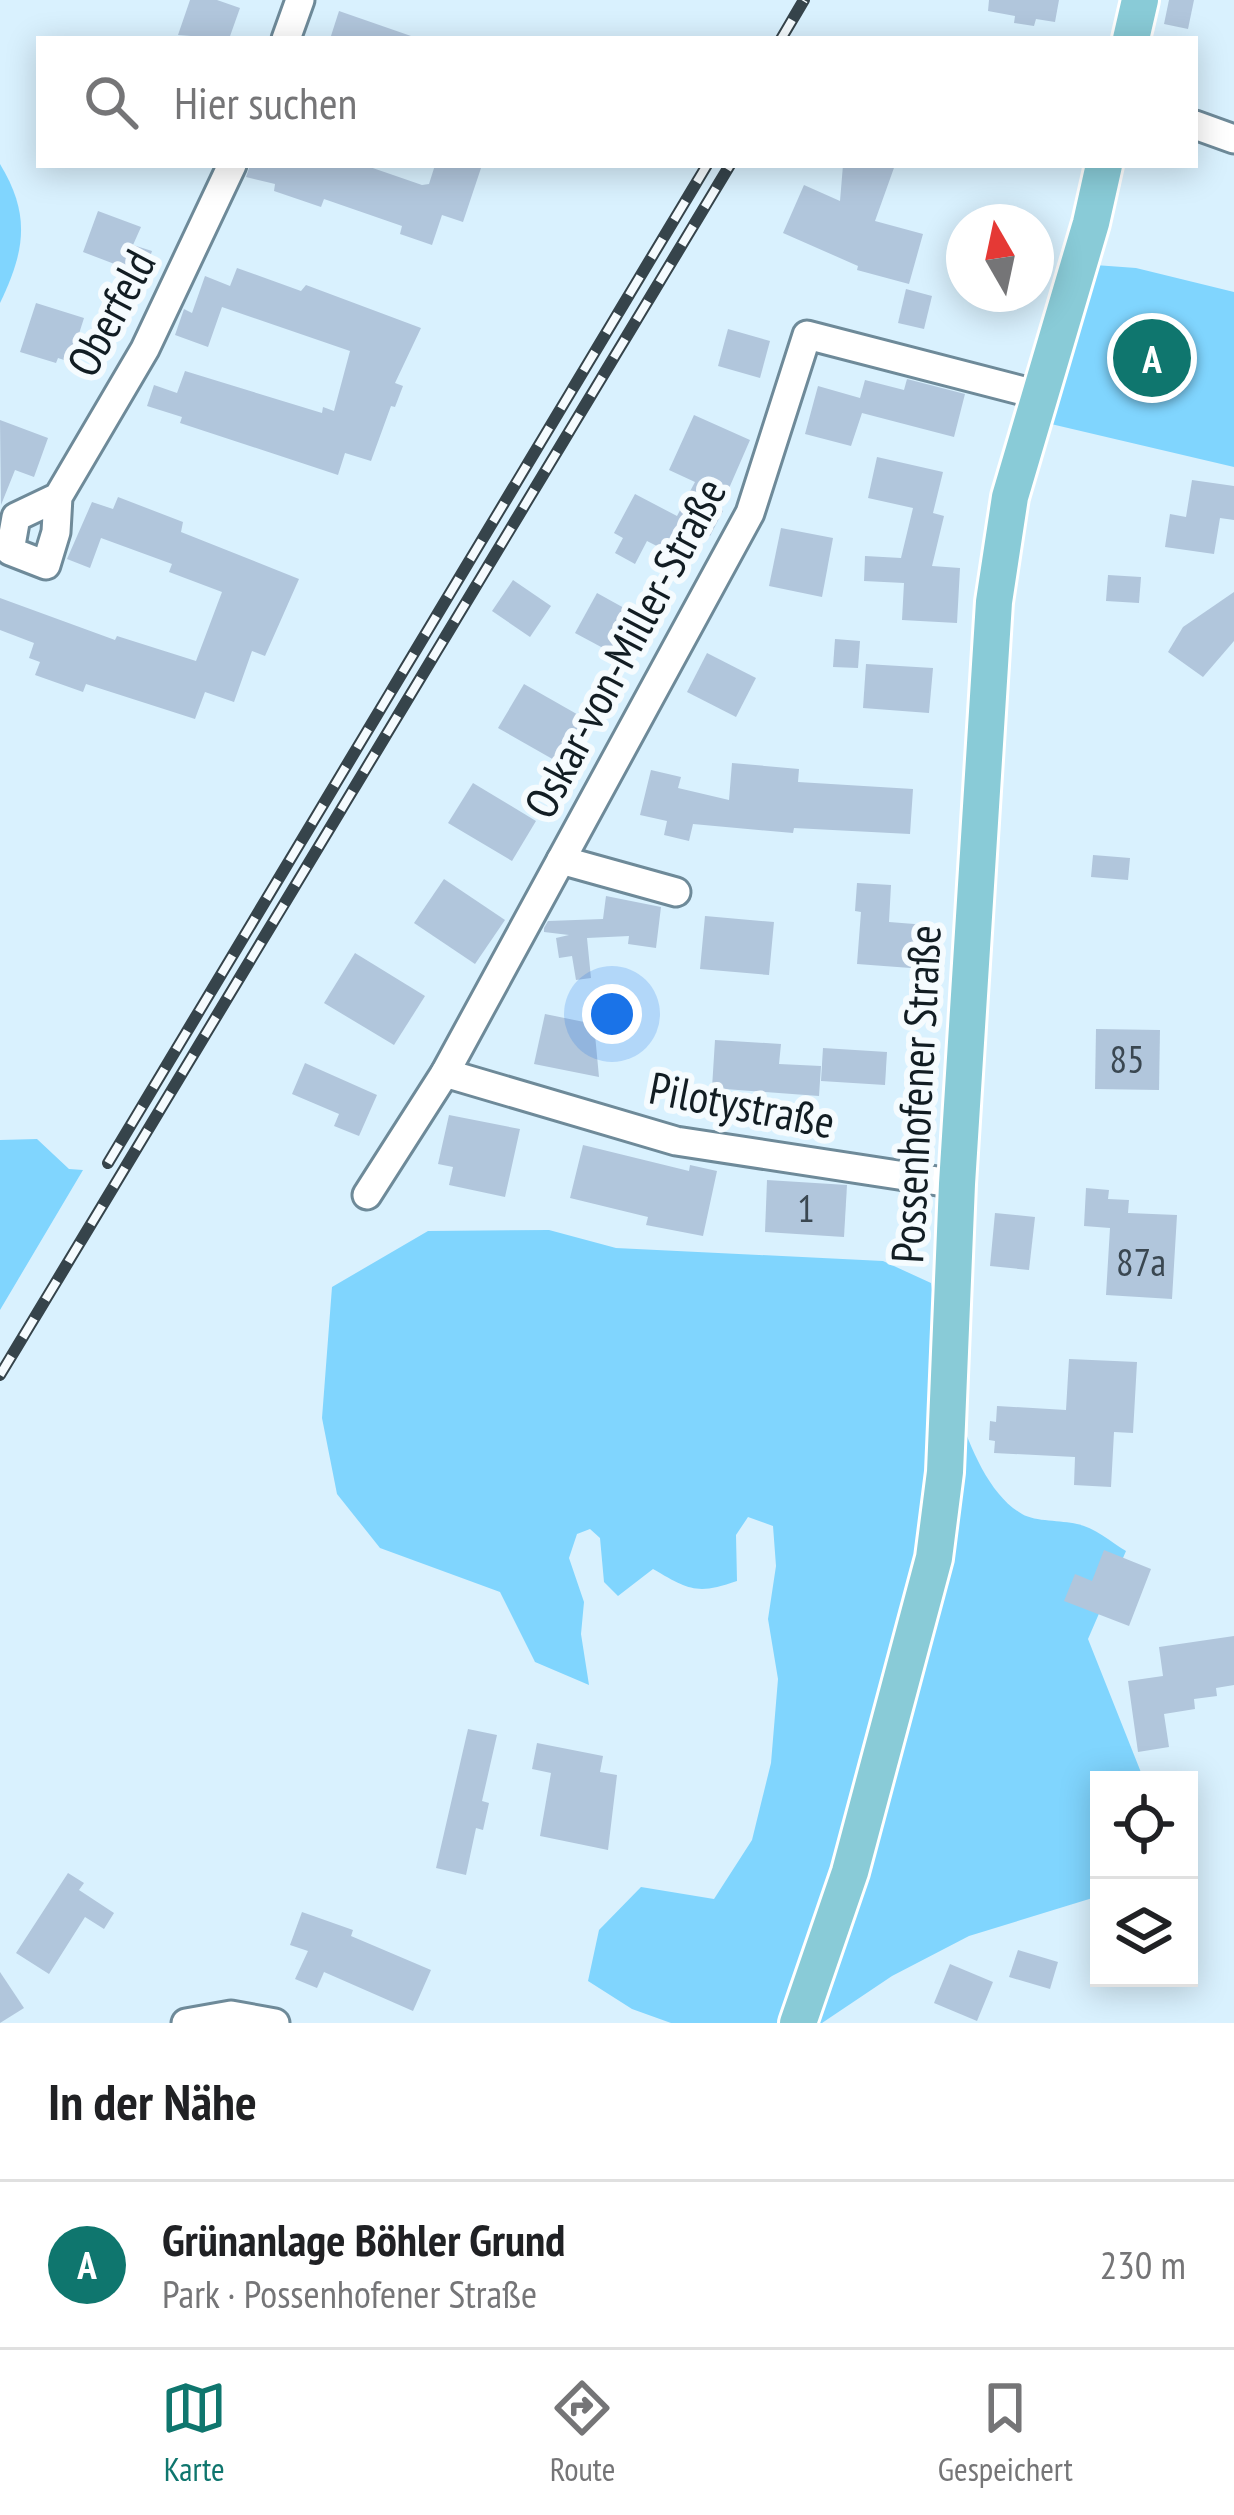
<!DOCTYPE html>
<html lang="de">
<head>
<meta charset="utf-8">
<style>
	body { margin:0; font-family:"PT Sans Narrow",sans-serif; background:#f2f2f2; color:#202124 }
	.controls { position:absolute; right:36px; bottom:36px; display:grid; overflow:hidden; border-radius:0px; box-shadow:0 6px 30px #0003 }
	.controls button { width:108px; height:108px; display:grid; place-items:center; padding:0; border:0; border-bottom:3px solid #e0e0e0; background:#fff; color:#202124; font:60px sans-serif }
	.compass { position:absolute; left:946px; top:204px; width:108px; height:108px; border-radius:50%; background:#fff; box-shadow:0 6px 30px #0003; rotate:351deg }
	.you { position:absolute; left:612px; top:1014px; width:42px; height:42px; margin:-30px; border:9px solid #fff; border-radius:50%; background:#1a73e8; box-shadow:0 0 0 18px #1a73e833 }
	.badge { display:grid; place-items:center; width:78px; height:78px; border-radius:50%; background:#0f766e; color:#fff; font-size:39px; font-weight:700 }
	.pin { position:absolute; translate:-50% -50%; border:6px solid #fff; box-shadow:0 3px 12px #0006 }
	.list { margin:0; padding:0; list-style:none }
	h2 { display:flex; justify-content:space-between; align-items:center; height:156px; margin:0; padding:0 48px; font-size:51px }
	h2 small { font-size:39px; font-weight:400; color:#757577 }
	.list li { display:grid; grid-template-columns:78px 1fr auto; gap:36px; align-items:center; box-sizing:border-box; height:168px; padding:0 48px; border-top:3px solid #e0e0e0 }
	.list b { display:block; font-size:45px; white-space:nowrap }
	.list p { margin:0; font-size:39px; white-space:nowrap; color:#757577 }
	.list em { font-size:39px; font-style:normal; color:#757577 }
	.icon { flex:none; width:66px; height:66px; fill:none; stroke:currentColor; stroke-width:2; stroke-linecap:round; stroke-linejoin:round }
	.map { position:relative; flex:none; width:1234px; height:2023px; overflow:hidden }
	.search { position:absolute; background:#fff; box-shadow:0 6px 30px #0003; left:36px; right:36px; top:36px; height:132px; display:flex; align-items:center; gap:30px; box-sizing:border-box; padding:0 42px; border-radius:0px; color:#757577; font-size:45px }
	.sheet { height:324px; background:#fff }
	nav { display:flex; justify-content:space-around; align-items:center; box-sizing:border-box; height:168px; border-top:3px solid #e0e0e0; background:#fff; font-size:33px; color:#757577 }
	nav a { display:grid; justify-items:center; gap:6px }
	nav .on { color:#0f766e }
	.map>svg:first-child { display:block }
	.green { fill:#80d5fe }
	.building { fill:#b1c6dc }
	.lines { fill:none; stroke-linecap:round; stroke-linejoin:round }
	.minor-casing { stroke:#6e8a99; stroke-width:33 }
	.major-casing { stroke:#fff; stroke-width:42 }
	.minor { stroke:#fff; stroke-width:27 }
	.major { stroke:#89cbd7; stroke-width:36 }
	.rail-casing { stroke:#36444b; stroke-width:12 }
	.rail { stroke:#f5fbfe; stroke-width:8; stroke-dasharray:22; stroke-linecap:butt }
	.labels { text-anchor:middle; stroke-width:12; stroke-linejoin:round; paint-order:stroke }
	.number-label { font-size:39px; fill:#3a4751 }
	.street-label { font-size:45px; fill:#121d23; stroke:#f5fbfe }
</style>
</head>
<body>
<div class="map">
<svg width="1234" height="2023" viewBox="0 0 1234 2023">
	<rect width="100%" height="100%" fill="#d9f1fe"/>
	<g class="green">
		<path d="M0,164C31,215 25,251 0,303Z"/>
		<path d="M1095,265L1136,268L1234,292V467L1051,424Z"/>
		<path d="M37,1139L69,1169L83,1170L0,1310V1140Z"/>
		<path d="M549,1230L616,1248L883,1261L931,1283C940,1345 963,1480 1022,1514C1036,1522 1061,1520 1077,1524C1094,1527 1111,1542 1126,1551L1088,1639L1144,1780H1099V1896L969,1936L892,1976L822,2023H671L632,2009L588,1981L599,1930L641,1887L714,1899L752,1840L771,1763L778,1679L768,1619L776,1566L773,1526L748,1517L736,1535L737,1581C697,1595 689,1590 653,1569L618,1596L604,1582L600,1538L590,1529L577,1534L569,1558L584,1602L581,1634L589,1685L535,1662L500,1592L380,1548L337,1494L322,1418L332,1287L428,1231Z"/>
	</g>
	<g class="building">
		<path d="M190,0H217L240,8L229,39L178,35Z"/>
		<path d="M989,0H1059L1055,22L1036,19L1034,26L1014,23L1015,16L988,11Z"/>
		<path d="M1169,0H1194L1188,29L1164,24Z"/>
		<path d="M339,11L411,36L410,39H330Z"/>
		<path d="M250,165H364L422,185L429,184L435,165H482L463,222L442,215L432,245L400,234L402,226L324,199L321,207L274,191L275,184L246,177Z"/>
		<path d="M843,165H895L875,221L923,234L909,284L857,270L858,266L783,233L804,185L840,201Z"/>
		<path d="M98,211L141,227L133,245L152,251L138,291L119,284L125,268L83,252Z"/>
		<path d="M237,268L301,291L306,285L421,328L395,383L403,386L395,407L391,406L371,461L345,453L338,475L180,423L182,417L147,406L154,385L177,393L185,371L322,413L323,407L334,411L350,351L222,307L208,347L175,335L184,309L192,313L205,276L230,286Z"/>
		<path d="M906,289L932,296L924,329L898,323Z"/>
		<path d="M36,303L84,318L70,362L58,358L56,363L20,352Z"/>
		<path d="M728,329L770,341L760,378L718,366Z"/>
		<path d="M907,379L965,394L954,437L862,413L851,446L805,434L818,386L860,398L865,380L904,390Z"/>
		<path d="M694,415L750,440L720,509L723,511L710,536L700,531L684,560L647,541L635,564L615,553L623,538L614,533L635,494L677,516L695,482L669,470Z"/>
		<path d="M0,420L48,438L34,477L15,470L1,505Z"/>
		<path d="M877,457L943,472L933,513L944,516L932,566L960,568L957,623L902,620L904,583L864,581L865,556L901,558L913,508L868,498Z"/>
		<path d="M1192,480L1234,486V520L1220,518L1214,554L1165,547L1170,514L1186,517Z"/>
		<path d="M118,497L183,522L181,532L299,579L265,656L252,651L234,702L205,692L195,719L86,684L83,692L35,675L40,662L29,658L34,643L0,630V598L115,640L117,636L196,661L222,592L169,572L172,564L101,538L90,568L67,559L92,502L113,509Z"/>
		<path d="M781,528L833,538L822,597L769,586Z"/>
		<path d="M1108,575L1141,577L1139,603L1106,601Z"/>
		<path d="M513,580L551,606L530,637L492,611Z"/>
		<path d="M1234,592V641L1203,677L1168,652L1183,627Z"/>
		<path d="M597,593L653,624L631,663L575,633Z"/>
		<path d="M835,639L860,641L858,668L833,667Z"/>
		<path d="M707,653L756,678L736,717L687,692Z"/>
		<path d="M866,664L933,668L929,713L863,708Z"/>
		<path d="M524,684L589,721L563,765L498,728Z"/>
		<path d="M732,763L799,769L798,782L913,789L910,834L794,828L793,833L693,824L689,841L664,835L667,821L640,815L651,770L681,777L678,788L729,800Z"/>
		<path d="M473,783L536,821L512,861L448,823Z"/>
		<path d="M1093,855L1130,858L1128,880L1091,877Z"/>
		<path d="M444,879L505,920L475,964L414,923Z"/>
		<path d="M857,883L891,885L889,922L927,925L924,969L857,964L861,912L855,911Z"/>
		<path d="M606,896L661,907L656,948L628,944L629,936L587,938L591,978L576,980L572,956L559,958L556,938L569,935L544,932V928L548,921L603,919Z"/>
		<path d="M705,916L774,922L769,975L700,969Z"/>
		<path d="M355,953L425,996L394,1045L324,1003Z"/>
		<path d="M545,1014L594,1024L599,1077L534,1064Z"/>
		<path d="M1096,1029L1160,1030L1159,1090L1095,1089Z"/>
		<path d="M715,1040L781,1044L779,1064L821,1066L819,1096L712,1088Z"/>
		<path d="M823,1048L887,1052L885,1085L821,1081Z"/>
		<path d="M305,1063L377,1095L359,1136L334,1126L339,1114L292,1094Z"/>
		<path d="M449,1115L520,1129L505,1197L449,1185L453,1167L438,1164Z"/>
		<path d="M583,1145L689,1171L690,1165L717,1171L703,1236L646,1225L648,1217L570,1198Z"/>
		<path d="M767,1180L847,1185L844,1237L765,1232Z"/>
		<path d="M1086,1188L1109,1190L1108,1199L1129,1200L1128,1213L1177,1215L1172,1299L1106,1295L1110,1228L1084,1226Z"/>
		<path d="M995,1213L1035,1217L1029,1270L990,1266Z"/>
		<path d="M1069,1359L1137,1362L1133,1433L1114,1432L1111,1487L1074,1485L1075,1457L994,1453L995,1441L989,1440L990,1421L996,1422L997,1406L1066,1410Z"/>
		<path d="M1104,1550L1151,1569L1129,1626L1064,1601L1075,1574L1092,1581Z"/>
		<path d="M1234,1636V1685L1216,1688L1217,1696L1194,1699L1195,1709L1164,1714L1169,1747L1138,1752L1128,1681L1163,1676L1159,1647Z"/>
		<path d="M468,1729L497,1735L482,1801L489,1803L483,1830L476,1828L466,1875L436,1868Z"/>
		<path d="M537,1743L603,1756L600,1772L617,1775L608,1850L540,1836L551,1773L532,1769Z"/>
		<path d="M68,1873L84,1883L79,1890L114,1913L104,1929L85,1917L49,1974L16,1953Z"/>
		<path d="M302,1912L353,1930L351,1936L431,1970L413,2011L324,1972L317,1988L295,1979L308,1951L290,1945Z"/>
		<path d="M1018,1950L1058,1962L1050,1989L1009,1977Z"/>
		<path d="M950,1964L993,1982L977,2021L934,2003Z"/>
		<path d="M0,1972L24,2008L0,2023Z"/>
	</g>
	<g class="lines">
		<g class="minor-casing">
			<g id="minor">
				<path d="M286,39L300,0"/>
				<path d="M1195,125L1234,139"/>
				<path d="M58,497L16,517L10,551L46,565L56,532L58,497L145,349L232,165"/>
				<path d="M561,860L676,892"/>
				<path d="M445,1073L676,1141L957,1184"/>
				<path d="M367,1195L445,1073L750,513L807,335L1039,395"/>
				<path d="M186,2023L231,2015L275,2023"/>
			</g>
		</g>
		<g class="major-casing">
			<g id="major">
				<path d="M1131,39L1140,0"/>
				<path d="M798,2023L850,1872L934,1558L945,1472L957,1184L994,602L1010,497L1091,223L1104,165"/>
			</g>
		</g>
		<use href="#minor" class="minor"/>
		<use href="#major" class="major"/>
		<g class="rail-casing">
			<g id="rail">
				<path d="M781,39L804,0"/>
				<path d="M108,1163L707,165"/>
				<path d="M0,1375L730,165"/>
			</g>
		</g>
		<use href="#rail" class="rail"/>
	</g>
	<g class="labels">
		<g class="number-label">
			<text x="1127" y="1073">85</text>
			<text x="806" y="1222">1</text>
			<text x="1141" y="1276">87a</text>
		</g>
		<g class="street-label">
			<text transform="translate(111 313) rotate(-62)" y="16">Oberfeld</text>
			<text transform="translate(625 648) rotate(-62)" y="16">Oskar-von-Miller-Straße</text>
			<text transform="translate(916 1094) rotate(-87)" y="16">Possenhofener Straße</text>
			<text transform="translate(742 1105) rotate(11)" y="16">Pilotystraße</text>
		</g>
	</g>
</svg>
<div class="controls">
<button><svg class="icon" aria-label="locate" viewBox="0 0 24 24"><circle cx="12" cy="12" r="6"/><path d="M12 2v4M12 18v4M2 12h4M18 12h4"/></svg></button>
<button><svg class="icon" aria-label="layers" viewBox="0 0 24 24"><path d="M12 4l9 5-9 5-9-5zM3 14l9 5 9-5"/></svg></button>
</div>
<svg class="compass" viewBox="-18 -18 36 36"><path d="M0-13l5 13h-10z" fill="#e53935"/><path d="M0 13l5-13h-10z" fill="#757577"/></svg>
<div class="you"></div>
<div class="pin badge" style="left:1152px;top:358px">A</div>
<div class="search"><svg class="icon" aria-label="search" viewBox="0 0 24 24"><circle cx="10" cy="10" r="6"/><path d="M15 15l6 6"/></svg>Hier suchen</div>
</div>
<section class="sheet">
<h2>In der Nähe<small></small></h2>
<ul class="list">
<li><span class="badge">A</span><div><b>Grünanlage Böhler Grund</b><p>Park · Possenhofener Straße</p></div><em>230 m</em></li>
</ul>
</section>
<nav>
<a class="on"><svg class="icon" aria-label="map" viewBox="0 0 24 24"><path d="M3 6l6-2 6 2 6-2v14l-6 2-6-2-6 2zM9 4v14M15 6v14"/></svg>Karte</a>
<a><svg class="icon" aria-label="directions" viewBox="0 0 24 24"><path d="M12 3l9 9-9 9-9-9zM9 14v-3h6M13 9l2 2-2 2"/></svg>Route</a>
<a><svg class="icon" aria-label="saved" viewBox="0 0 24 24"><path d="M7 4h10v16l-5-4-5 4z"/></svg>Gespeichert</a>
</nav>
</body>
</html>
